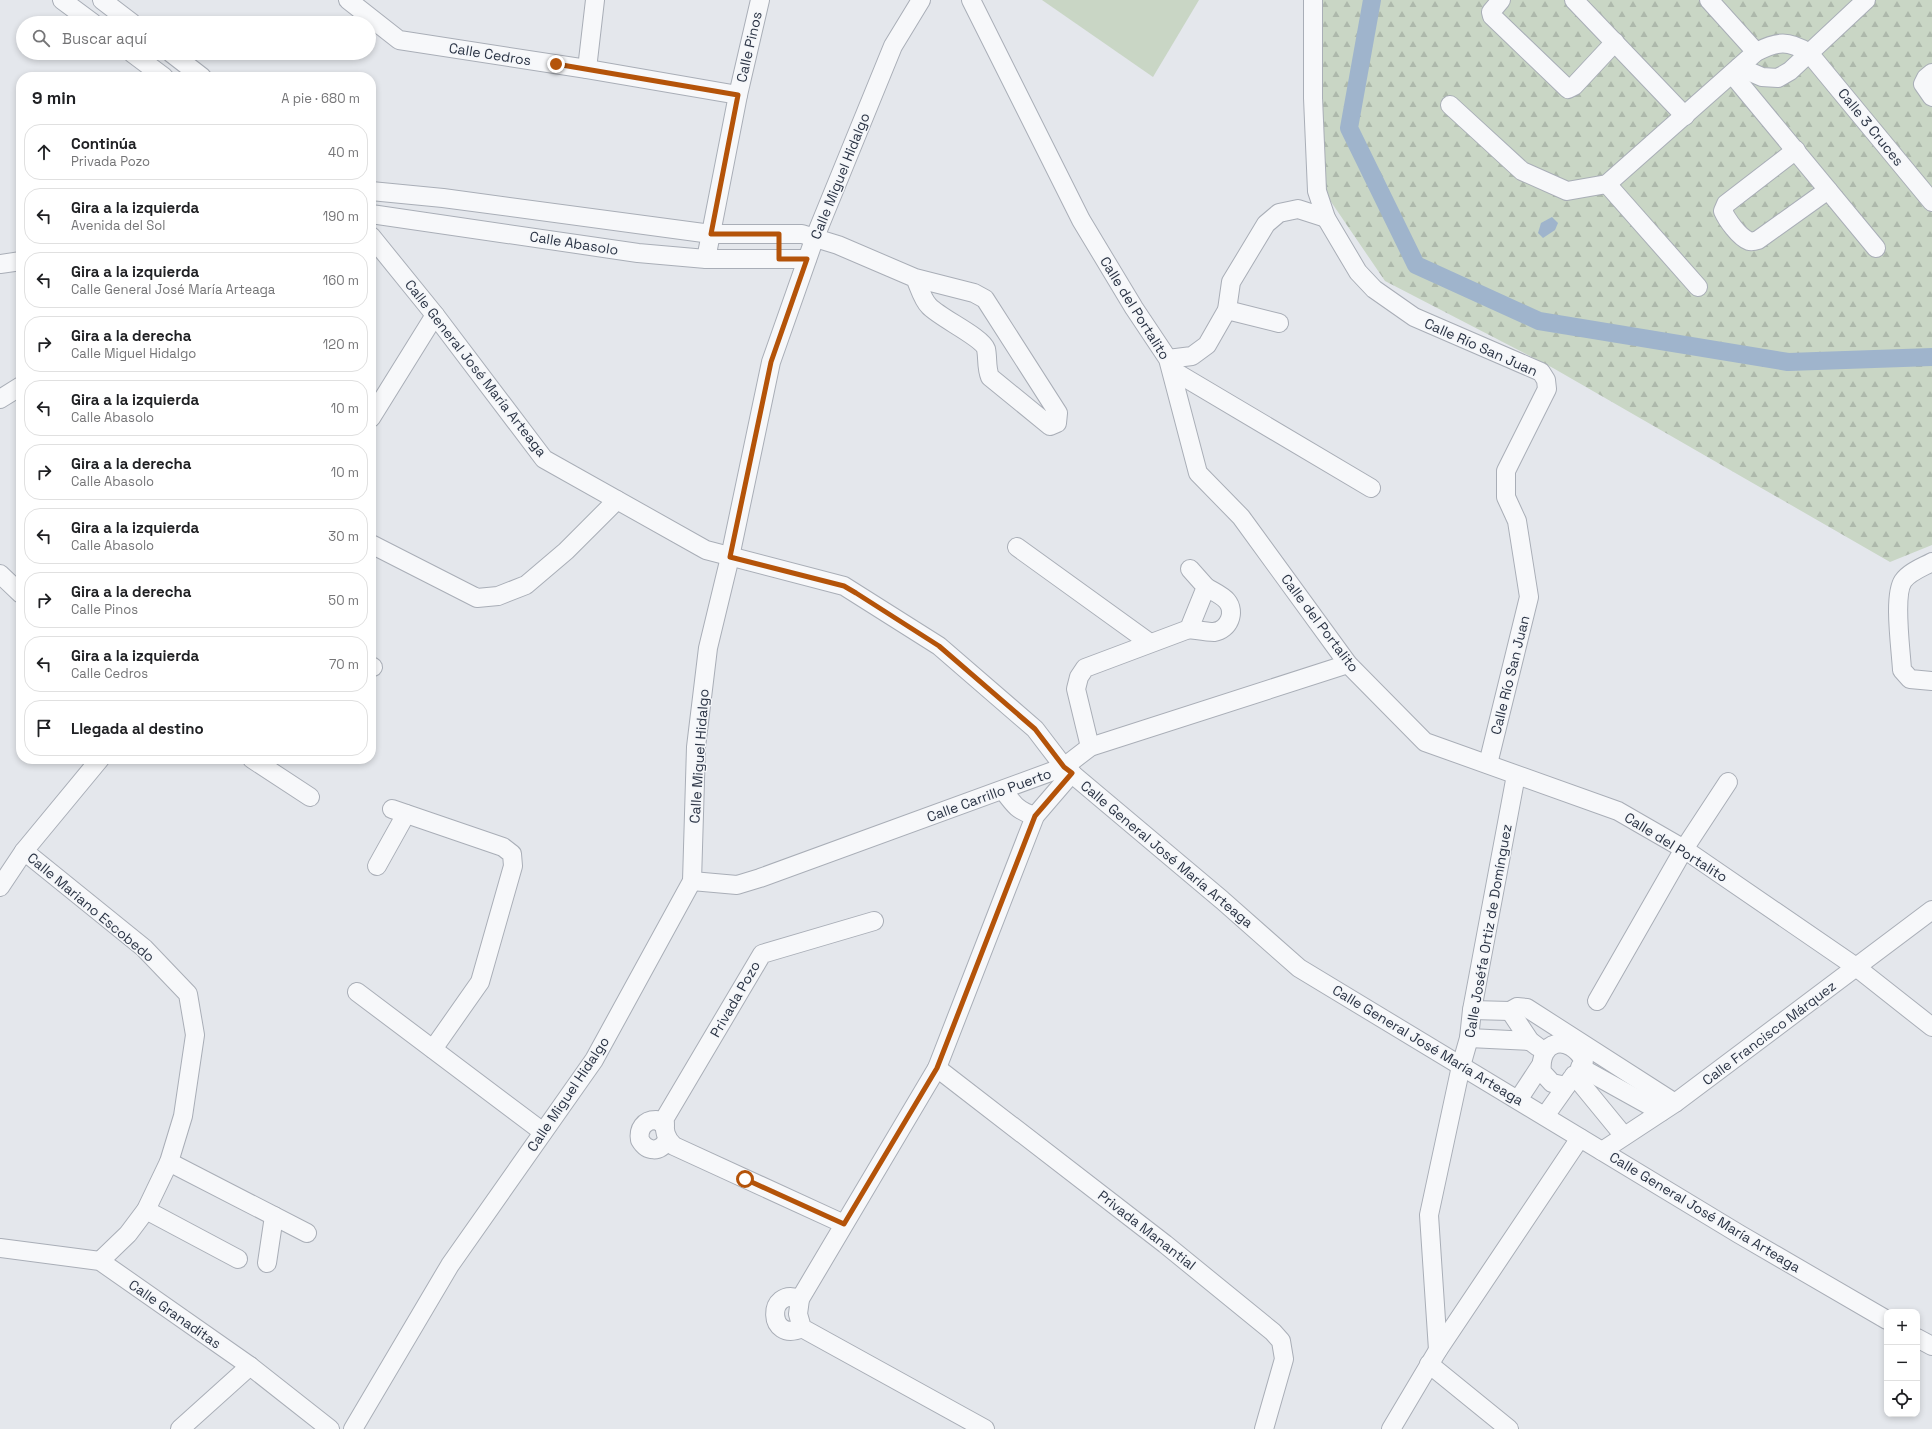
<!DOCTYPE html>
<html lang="es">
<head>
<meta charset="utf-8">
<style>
	body { margin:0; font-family:"Space Grotesk",sans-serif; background:#f2f2f2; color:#202124 }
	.controls { position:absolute; right:12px; bottom:12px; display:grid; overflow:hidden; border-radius:8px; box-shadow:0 2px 6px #0003 }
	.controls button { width:36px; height:36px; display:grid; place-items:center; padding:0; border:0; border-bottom:1px solid #e0e0e0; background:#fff; color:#202124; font:20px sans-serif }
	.stop { position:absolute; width:12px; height:12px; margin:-9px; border:3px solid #b45309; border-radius:50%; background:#fff }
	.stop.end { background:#b45309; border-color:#fff; box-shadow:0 1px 4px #0008 }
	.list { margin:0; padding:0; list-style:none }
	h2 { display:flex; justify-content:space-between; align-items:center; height:52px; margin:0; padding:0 16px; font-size:17px }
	h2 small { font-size:13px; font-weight:400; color:#757577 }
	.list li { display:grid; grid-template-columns:26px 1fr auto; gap:12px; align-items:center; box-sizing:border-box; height:56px; margin:0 8px 8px; padding:0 8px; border:1px solid #e0e0e0; border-radius:16px }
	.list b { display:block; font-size:15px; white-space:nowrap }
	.list p { margin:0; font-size:13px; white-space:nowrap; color:#757577 }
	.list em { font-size:13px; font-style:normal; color:#757577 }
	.icon { flex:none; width:22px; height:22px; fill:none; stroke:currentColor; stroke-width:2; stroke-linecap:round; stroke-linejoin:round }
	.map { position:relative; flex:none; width:1932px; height:1429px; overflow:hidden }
	.search { position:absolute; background:#fff; box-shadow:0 2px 6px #0003; left:16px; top:16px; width:360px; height:44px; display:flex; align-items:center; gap:10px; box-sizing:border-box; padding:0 14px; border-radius:22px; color:#757577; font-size:15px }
	.panel { position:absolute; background:#fff; box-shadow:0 2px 6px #0003; left:16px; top:72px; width:360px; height:692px; border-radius:16px }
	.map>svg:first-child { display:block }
	.green { fill:#c9d6c5 }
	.forest { fill:url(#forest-firs) }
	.water { fill:#9fb4cc }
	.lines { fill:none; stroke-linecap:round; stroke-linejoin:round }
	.canal { stroke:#9fb4cc; stroke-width:18 }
	.minor-casing { stroke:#a9aeb7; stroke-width:20 }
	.minor { stroke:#f7f8fa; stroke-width:18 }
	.route { stroke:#b45309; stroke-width:5 }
	.labels { text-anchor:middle; stroke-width:3; stroke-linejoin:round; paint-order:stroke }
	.street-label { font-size:14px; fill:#2b3445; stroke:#f4f6f9 }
</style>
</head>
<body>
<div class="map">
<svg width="1932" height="1429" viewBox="0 0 1932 1429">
	<defs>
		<pattern id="forest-firs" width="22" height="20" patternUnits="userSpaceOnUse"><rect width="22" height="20" fill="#c9d6c5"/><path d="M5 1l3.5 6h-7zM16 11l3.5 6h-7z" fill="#adb8ab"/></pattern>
	</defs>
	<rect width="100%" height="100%" fill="#e4e7ec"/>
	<path class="green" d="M1042,0H1199L1153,77Z"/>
	<path class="forest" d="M1321,0H1932V545L1890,562L1553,368L1385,281L1323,190Z"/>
	<path class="water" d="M1552,217L1558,223L1555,230L1543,238L1538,233L1541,223Z"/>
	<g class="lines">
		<path class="canal" d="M1372,0L1349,128L1416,265L1539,321L1788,362L1932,357"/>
		<g class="minor-casing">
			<g id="minor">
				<path d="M62,0L93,23"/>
				<path d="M102,0L132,23"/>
				<path d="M348,0L399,40L587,69L738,95"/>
				<path d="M971,0L1081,220L1134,308L1168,359L1198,473L1241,517L1348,664L1425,742L1618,811L1684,849L1856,967L1932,1027"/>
				<path d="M1313,0V98L1317,191L1326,218L1358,272L1374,289L1414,317L1541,372L1546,380L1547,389L1506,471V497L1517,521L1529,597L1488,764"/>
				<path d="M1501,0L1491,12L1492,16L1568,89L1574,86L1615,42"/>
				<path d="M1574,0L1685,116"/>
				<path d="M1709,0L1756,52"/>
				<path d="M132,53L164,77"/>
				<path d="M171,53L202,77"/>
				<path d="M1739,67L1762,77L1778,78L1790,71L1866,0"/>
				<path d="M587,69L595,0"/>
				<path d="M1932,73L1926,78L1923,84L1932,97"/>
				<path d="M1732,74L1876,248"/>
				<path d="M1450,105L1522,171L1567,191L1607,184L1756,52C1778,41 1788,40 1809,53L1932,202"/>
				<path d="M1796,150L1726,204L1723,211C1727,220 1739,237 1749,241C1752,242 1755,241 1758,240L1828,190"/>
				<path d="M1607,184L1698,287"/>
				<path d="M371,191L443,198L711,234H802L838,245L915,278L974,293L985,299L1058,413L1057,423L1050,426L990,377C986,367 988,358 986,349C982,337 940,318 929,306C922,299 919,286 915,278"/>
				<path d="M371,214L638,253L706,259H807"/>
				<path d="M371,236L435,315L544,459L706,550L844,586L939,646L1035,729L1064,767L1222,900L1299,968L1739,1234L1887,1320"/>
				<path d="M706,259L738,95L760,0"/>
				<path d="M0,264L21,261"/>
				<path d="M1227,310L1279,323"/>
				<path d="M1168,359L1192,356L1207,345L1227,310L1231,282L1266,224L1279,213L1298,209L1326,218"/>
				<path d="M1172,370L1371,488"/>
				<path d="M0,399L21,386"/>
				<path d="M371,418L435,315"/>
				<path d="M371,544L477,598L498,596L526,585L566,551L617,500"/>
				<path d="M1017,547L1150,643"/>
				<path d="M1932,562C1923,567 1909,572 1903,581C1893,596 1901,650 1902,670L1910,679L1932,681"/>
				<path d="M0,574L21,594"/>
				<path d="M1189,629C1197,630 1206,632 1214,632C1229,630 1236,612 1227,601C1222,595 1212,591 1206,587"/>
				<path d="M371,666L373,667"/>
				<path d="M1090,747L1076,689L1079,677L1085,668L1189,629L1206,587L1190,569"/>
				<path d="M252,759L310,797"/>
				<path d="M1003,790C1014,805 1018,811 1035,816"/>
				<path d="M392,809L503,847L512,854L513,866L480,982L433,1049"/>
				<path d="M24,851L144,948L188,994L195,1035L183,1116L169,1162L146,1210L128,1234L100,1261"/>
				<path d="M377,866L406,814"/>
				<path d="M692,881L737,885L760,878L1064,767L1090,747L1348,664"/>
				<path d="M0,887L24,851L100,759"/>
				<path d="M357,992L543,1132"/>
				<path d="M1597,1001L1684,849L1728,782"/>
				<path d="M1472,1010L1510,1011L1517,1007L1527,1008L1675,1103"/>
				<path d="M1510,1011L1530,1041L1538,1047"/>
				<path d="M1469,1038L1530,1041"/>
				<path d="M1580,1067L1661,1112"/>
				<path d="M937,1068L1165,1244L1273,1332L1281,1341L1284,1359L1264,1429"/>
				<path d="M1574,1075L1624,1136"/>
				<path d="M1566,1086L1552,1083L1542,1072C1538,1040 1569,1033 1584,1061"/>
				<path d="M1518,1100L1541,1065"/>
				<path d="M1545,1116L1572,1078"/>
				<path d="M665,1125L656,1120C644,1120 638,1129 640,1140C647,1152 660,1153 667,1140"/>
				<path d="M1602,1151L1675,1103L1932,910"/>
				<path d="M169,1162L307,1233"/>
				<path d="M146,1210L238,1259"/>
				<path d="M844,1224L674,1146C665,1138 664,1130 665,1118L762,954L874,921"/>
				<path d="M0,1248L100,1261L250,1366L330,1429"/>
				<path d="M267,1263L274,1216"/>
				<path d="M800,1299C766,1286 767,1344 802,1328"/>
				<path d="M1917,1338L1932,1346"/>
				<path d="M1438,1350L1429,1215L1461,1066L1469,1038L1472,1010L1516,775"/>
				<path d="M1429,1364L1509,1429"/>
				<path d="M180,1429L250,1366"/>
				<path d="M353,1429L450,1265L594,1060L692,881L696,747L708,648L730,557L771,362L815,237L893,46L921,0"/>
				<path d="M985,1429L802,1328L798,1314L800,1299L937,1068L1035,816L1072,773"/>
				<path d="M1391,1429L1438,1350L1580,1138"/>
			</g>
		</g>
		<use href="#minor" class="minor"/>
	</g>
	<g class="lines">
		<path class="route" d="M556,64L738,95L711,234H779V259H807L771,362L730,557L844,586L856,593L939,646L1035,729L1064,767L1072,773L1035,816L937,1068L844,1224L745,1179"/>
	</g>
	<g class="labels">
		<g class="street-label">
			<text transform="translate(749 47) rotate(-77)" y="5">Calle Pinos</text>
			<text transform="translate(490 54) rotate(9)" y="5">Calle Cedros</text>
			<text transform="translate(1871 127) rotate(51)" y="5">Calle 3 Cruces</text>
			<text transform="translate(840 176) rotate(-68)" y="5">Calle Miguel Hidalgo</text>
			<text transform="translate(574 243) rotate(9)" y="5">Calle Abasolo</text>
			<text transform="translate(1135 308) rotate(58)" y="5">Calle del Portalito</text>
			<text transform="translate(1481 347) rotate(24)" y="5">Calle Río San Juan</text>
			<text transform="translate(476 368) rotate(52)" y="5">Calle General José María Arteaga</text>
			<text transform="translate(1320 623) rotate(53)" y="5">Calle del Portalito</text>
			<text transform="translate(1510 675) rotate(-76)" y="5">Calle Río San Juan</text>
			<text transform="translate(699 756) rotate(-86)" y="5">Calle Miguel Hidalgo</text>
			<text transform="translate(989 795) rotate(-20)" y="5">Calle Carrillo Puerto</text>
			<text transform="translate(1676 847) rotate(32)" y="5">Calle del Portalito</text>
			<text transform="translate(1167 854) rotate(40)" y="5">Calle General José María Arteaga</text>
			<text transform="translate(91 907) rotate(40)" y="5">Calle Mariano Escobedo</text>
			<text transform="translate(1488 931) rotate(-80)" y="5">Calle Joséfa Ortiz de Domínguez</text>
			<text transform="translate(735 999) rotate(-60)" y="5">Privada Pozo</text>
			<text transform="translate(1769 1033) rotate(-37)" y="5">Calle Francisco Márquez</text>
			<text transform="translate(1428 1045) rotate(31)" y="5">Calle General José María Arteaga</text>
			<text transform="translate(568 1094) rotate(-56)" y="5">Calle Miguel Hidalgo</text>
			<text transform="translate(1705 1212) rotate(31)" y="5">Calle General José María Arteaga</text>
			<text transform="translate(1147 1230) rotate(38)" y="5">Privada Manantial</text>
			<text transform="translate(175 1314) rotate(35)" y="5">Calle Granaditas</text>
		</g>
	</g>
</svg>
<div class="controls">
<button>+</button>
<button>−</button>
<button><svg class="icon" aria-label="locate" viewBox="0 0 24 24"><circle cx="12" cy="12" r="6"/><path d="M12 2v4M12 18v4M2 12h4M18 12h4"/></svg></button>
</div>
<div class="stop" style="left:745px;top:1179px"></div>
<div class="stop end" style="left:556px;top:64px"></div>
<div class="search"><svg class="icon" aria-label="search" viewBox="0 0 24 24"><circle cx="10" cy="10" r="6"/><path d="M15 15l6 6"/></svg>Buscar aquí</div>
<section class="panel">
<h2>9 min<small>A pie · 680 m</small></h2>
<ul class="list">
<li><svg class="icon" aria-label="ahead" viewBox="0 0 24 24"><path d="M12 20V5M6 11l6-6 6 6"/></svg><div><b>Continúa</b><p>Privada Pozo</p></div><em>40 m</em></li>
<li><svg class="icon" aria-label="left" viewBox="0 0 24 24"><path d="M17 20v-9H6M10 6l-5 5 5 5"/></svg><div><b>Gira a la izquierda</b><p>Avenida del Sol</p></div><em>190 m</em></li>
<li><svg class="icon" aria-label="left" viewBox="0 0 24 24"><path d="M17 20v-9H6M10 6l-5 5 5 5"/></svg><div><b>Gira a la izquierda</b><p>Calle General José María Arteaga</p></div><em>160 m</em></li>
<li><svg class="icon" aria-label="right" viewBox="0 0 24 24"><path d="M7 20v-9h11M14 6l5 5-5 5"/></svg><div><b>Gira a la derecha</b><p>Calle Miguel Hidalgo</p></div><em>120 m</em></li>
<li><svg class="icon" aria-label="left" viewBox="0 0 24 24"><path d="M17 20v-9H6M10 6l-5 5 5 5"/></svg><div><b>Gira a la izquierda</b><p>Calle Abasolo</p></div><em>10 m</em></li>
<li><svg class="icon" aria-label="right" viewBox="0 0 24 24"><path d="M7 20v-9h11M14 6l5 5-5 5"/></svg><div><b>Gira a la derecha</b><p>Calle Abasolo</p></div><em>10 m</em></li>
<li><svg class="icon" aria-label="left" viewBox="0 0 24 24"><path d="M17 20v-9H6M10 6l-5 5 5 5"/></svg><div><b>Gira a la izquierda</b><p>Calle Abasolo</p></div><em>30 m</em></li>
<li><svg class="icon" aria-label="right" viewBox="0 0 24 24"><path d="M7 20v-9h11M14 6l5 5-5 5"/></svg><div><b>Gira a la derecha</b><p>Calle Pinos</p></div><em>50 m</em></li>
<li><svg class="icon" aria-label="left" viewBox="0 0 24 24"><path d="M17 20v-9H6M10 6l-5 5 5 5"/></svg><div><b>Gira a la izquierda</b><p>Calle Cedros</p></div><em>70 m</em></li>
<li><svg class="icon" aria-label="arrive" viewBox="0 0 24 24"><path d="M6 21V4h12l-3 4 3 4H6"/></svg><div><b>Llegada al destino</b></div></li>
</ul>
</section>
</div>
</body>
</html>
